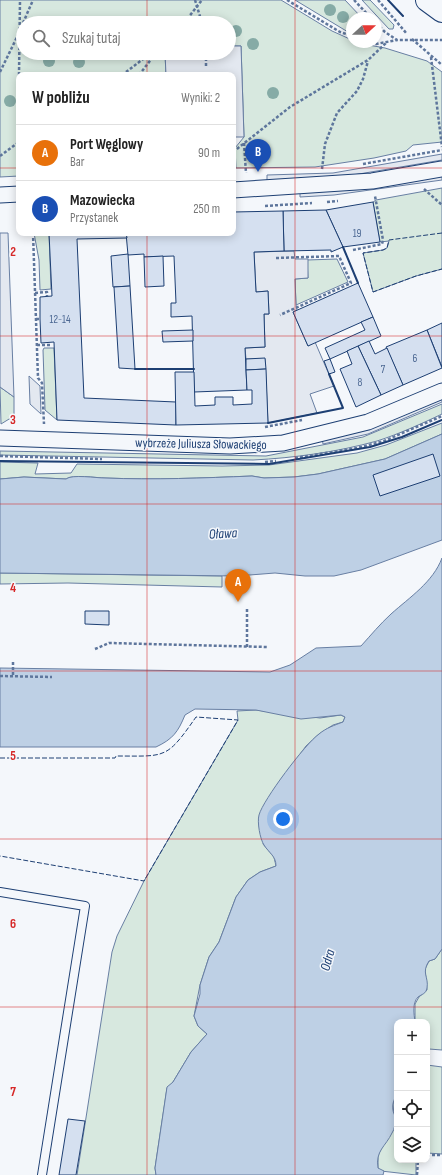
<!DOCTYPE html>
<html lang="pl">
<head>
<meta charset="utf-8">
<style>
	body { margin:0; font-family:"Sofia Sans Condensed",sans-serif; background:#f2f2f2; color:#222 }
	.controls { position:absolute; right:12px; bottom:12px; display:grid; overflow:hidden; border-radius:8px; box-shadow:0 2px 10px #0003 }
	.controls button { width:36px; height:36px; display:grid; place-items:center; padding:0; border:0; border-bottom:1px solid #e0e0e0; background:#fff; color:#222; font:20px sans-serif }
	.compass { position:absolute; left:346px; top:12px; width:36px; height:36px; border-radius:50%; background:#fff; box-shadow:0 2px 10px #0003; rotate:69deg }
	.you { position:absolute; left:283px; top:819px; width:14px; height:14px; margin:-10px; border:3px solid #fff; border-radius:50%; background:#1a73e8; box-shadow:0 0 0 6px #1a73e833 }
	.badge { display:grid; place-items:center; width:26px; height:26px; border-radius:50%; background:#7c3aed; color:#fff; font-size:13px; font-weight:700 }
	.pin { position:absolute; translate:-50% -33px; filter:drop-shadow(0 1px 2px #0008) }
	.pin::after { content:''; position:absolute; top:21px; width:14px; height:12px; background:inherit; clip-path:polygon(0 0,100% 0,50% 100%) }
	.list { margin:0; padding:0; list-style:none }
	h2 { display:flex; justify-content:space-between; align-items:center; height:52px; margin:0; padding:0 16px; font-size:17px }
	h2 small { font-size:13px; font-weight:400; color:#767676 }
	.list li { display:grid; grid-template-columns:26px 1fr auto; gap:12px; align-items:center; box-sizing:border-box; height:56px; padding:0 16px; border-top:1px solid #e0e0e0 }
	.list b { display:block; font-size:15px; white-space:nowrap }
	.list p { margin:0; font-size:13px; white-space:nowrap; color:#767676 }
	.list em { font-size:13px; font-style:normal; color:#767676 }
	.icon { flex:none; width:22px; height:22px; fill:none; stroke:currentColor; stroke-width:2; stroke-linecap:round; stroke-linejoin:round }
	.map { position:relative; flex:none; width:442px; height:1175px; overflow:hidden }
	.search { position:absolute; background:#fff; box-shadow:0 2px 10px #0003; left:16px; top:16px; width:220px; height:44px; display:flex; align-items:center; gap:10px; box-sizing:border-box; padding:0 14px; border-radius:22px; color:#767676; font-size:15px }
	.panel { position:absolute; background:#fff; box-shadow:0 2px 10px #0003; left:16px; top:72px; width:220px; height:164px; border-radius:8px }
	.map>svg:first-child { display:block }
	.green { fill:#d7e8df; stroke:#687fa3 }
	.parking { fill:#e3e8f0; stroke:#687fa3 }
	.water { fill:#bed0e5; stroke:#687fa3 }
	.building { fill:#d5e0f0; stroke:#1d3f73 }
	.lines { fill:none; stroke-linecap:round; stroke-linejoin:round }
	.service-casing { stroke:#1d3f73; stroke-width:10 }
	.minor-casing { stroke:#1d3f73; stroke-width:17 }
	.secondary-casing { stroke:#1d3f73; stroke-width:24 }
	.path { stroke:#5e769c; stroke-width:2.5; stroke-dasharray:3 2; stroke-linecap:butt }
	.service { stroke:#f4f7fb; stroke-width:8 }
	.minor { stroke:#f4f7fb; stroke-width:15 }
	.secondary { stroke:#f4f7fb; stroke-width:22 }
	.fence { stroke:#1d3f73; stroke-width:1; stroke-dasharray:5 2; stroke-linecap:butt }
	.wall { stroke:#1d3f73; stroke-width:2 }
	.tree { fill:#86aba6 }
	.grid { fill:none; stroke:#d62828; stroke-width:1; stroke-opacity:0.55 }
	.labels { text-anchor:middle; stroke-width:3; stroke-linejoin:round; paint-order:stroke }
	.number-label { font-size:11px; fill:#4b6792 }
	.street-label { font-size:13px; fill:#1d3f73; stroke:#f4f7fb }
	.water-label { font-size:14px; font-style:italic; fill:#1d3f73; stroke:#f4f7fb }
	.grid-label { font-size:13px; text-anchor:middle; font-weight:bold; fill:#d62828; stroke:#f4f7fb; stroke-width:3; stroke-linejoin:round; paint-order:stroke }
</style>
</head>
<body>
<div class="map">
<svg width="442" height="1175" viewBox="0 0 442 1175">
	<rect width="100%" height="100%" fill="#f4f7fb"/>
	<g class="green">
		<path d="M0,0H281L332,31L352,40V42L385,48L427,61L442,72V142L413,145L406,151L374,158L315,167L236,168L235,148L244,137L241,46H229V23H23V53H165L166,75H19V176L0,177Z"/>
		<path d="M295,0H345L362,18H352V33L348,32Z"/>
		<path d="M362,0H370L394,25L393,29H389Z"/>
		<path d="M442,188V269L416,276L373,292L363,253L383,250L387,248L389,241L380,242L373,202L376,200Z"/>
		<path d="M34,233H49L51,289L40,290L39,260Z"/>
		<path d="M337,259L348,282L296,305L295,279L308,278L307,260Z"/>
		<path d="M44,348H54L57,420L45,410L43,350Z"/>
		<path d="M0,387L14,397V416L1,424Z"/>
		<path d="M442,404V414C421,424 399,434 377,441C337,452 294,458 253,460L0,455V451L266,456L363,437Z"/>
		<path d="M442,423V434L385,459L318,474L294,477L264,478L252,476C203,478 154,480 105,478C97,478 72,474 66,479L24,477L0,479V462L38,463L35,474L71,473L77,464L222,466L269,465L357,453L386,445Z"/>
		<path d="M0,573L222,576V587L68,583L0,584Z"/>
		<path d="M256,710L320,718L341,715L345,717L343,722L333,725L319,734L306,746L275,788L263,844L274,857L276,866L260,872L248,880L236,897L219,942L209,957L200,985L194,1016L198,1026L207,1034L191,1052L173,1082L167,1088L155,1168L156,1175H77L112,952L117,936L144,881L238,720L237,711Z"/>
		<path d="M442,949V1050L429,1049L427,1065V1022H415V1004L419,997L427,990L425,969L429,961L435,959Z"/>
		<path d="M427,1065L442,1067V1154L427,1153Z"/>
		<path d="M397,1095V1160H416V1175L381,1171L378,1168V1156L394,1115L393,1104Z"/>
	</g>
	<g class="parking">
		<path d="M229,46H241L244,137H233V75H166L165,53H229Z"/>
		<path d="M442,154V160L353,175L267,182V175L333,173Z"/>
		<path d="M442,175V180L334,195L300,197V192Z"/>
		<path d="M0,233H8L14,397L0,387Z"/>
		<path d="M294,251L295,259H308V278L295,279L296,305L297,310L293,312L308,346L315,342L334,386L310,394L317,413L268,423L265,359H246L245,348L265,347L264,314H269L268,291L256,292L254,252Z"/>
		<path d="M29,376L40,386L41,414L30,404Z"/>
		<path d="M442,398V402L368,434L323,444L322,438Z"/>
	</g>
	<g class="water">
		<path d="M442,434V540L361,570L334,576H305L275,573L237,576L0,573V479L24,477L66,479C72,474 96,478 105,478C154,480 203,478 252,476L264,478L294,477L318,474L385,459Z"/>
		<path d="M442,558V949L435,959L429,961C421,973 429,977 427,988C426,994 422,994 418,997C412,1003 414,1014 415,1022H397V1095C392,1101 391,1111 396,1117C395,1123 395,1129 392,1133C386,1146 375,1151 378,1168L384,1171L383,1175H156L155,1168L167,1087L173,1082L191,1052L207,1034L198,1026L194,1016L200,994V985L209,957L219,942L236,897L248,880L260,872L276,866C276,856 269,853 264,845C260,839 257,822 259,815C263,800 305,744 319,734C326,728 335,725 343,722L345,717L341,715L301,719L256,710L195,709L185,715C178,732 173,739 156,747H0V668L270,672L290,665L316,648L361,646C371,635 380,624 391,614C410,597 433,582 442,558Z"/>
	</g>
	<g class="building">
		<path d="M373,202L380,242L343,247L326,210Z"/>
		<path d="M326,210L343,247L331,252V250L284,251L283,211Z"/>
		<path d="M283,211L284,251L254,252L256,292L268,291L269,314H264L265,347L245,348L247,390L194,392L192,316L171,317V303H176L174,256L144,257V254L128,255L126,233H233V212Z"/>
		<path d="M49,233H126L127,238L77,239L84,398L176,402V425L57,420L54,342L41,343L40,319V297L52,296Z"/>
		<path d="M128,254L130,286L113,287L111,256Z"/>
		<path d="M163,256L164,286L145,287L144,257Z"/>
		<path d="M358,283L373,317L308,346L293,312Z"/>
		<path d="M130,286L135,369L119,368L114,287Z"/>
		<path d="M373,317L381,336L330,359L325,348L365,330L361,322Z"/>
		<path d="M442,323V367L427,330Z"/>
		<path d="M193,330V341L163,342L162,331Z"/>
		<path d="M427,330L442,368L403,385L386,347Z"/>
		<path d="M369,341L375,354L387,348L403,385L381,395L358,346Z"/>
		<path d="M358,346L381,395L356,407L340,369L352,364L347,351Z"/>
		<path d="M265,358L266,369L246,370V359Z"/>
		<path d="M330,359L335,372L329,374L324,361Z"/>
		<path d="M266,369L268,423L176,425L175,372H194L195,406L215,405V397H233V405L252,404V390H247L246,370Z"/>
		<path d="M433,454L440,476L380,496L373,475Z"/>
		<path d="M85,611H109V625L85,624Z"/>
		<path d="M68,1119L85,1121L76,1175H59Z"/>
	</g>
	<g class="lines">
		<g class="service-casing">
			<path id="service" d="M0,892L85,906L42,1175"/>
		</g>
		<g class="minor-casing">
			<g id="minor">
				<path d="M233,190L372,181L442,169"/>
				<path d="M0,195L19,194"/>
				<path d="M0,438L230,446L283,443L368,422L442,391"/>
			</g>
		</g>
		<g class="secondary-casing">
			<path id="secondary" d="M427,0L442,11"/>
		</g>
		<g class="path">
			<path d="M195,0L202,23"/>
			<path d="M287,0L340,32L352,36"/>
			<path d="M354,0L371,18"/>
			<path d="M378,0L407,34"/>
			<path d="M23,23L33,0"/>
			<path d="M184,23L202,0"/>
			<path d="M376,23L385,32L397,40H442"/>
			<path d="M412,39L442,65"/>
			<path d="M371,42L376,44L397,40"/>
			<path d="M206,53V67"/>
			<path d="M431,57L442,147"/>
			<path d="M0,72L19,33"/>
			<path d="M19,75L20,0"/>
			<path d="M122,75L151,53"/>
			<path d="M139,75L156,53"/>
			<path d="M244,143L246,173"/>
			<path d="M233,152L290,107L368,60L386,43"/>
			<path d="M0,156L19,142"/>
			<path d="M363,164L442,150"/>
			<path d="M322,169L325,144L337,113L357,91L363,79L368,61"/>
			<path d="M424,189L442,205"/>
			<path d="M327,202L338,201"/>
			<path d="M265,206L312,203"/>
			<path d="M33,233L38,378L42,383L44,424"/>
			<path d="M353,250L382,244L383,240L375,196"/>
			<path d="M276,258L339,256L351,283L280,315"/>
			<path d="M35,293L47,292V296"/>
			<path d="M36,319H40"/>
			<path d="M37,345H51"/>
			<path d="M265,427L302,420"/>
			<path d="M0,456L102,459"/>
			<path d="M295,458L357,448L384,441L442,416"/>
			<path d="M265,462L276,461"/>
			<path d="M247,647V607"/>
			<path d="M95,649L109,643L267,647"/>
			<path d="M13,662V676"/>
			<path d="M0,676L52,677"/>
			<path d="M427,1155H442"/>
			<path d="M417,1175L418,1160"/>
		</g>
		<use href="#service" class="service"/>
		<use href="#minor" class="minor"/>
		<use href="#secondary" class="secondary"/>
		<g class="fence">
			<path d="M442,233L389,240L387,248L383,250L363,253L373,292L416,276L442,269"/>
			<path d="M0,758H115L116,756C166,756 166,760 196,717L238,720L144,881L0,856"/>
		</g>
		<g class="wall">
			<path d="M388,0L403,16"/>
			<path d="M343,247L358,283"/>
			<path d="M135,369H194"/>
			<path d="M268,423L343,408L329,374"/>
			<path d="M0,461L269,464L370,447L402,437L442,420"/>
		</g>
	</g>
	<g class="tree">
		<circle cx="330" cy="10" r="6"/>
		<circle cx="343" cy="17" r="6"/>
		<circle cx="236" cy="31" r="6"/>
		<circle cx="253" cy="44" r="6"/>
		<circle cx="49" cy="61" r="6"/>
		<circle cx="79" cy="62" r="6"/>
		<circle cx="273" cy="93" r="6"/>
		<circle cx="10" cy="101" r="6"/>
	</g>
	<path class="grid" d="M147,0V23M295,0V1175M147,53V75M0,168H19M233,168H442M147,233V1175M0,336H442M0,504H442M0,671H442M0,839H442M0,1007H442"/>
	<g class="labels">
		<g class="number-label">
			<text x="357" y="237">19</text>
			<text x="60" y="323">12-14</text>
			<text x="415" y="362">6</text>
			<text x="383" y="373">7</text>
			<text x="360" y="386">8</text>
		</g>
		<g class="street-label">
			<text transform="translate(201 443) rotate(1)" y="5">wybrzeże Juliusza Słowackiego</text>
		</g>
		<g class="water-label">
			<text transform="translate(223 533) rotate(-3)" y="5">Oława</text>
			<text transform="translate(327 960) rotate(-75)" y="5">Odra</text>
		</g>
	</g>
	<g class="grid-label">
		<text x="13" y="256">2</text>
		<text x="13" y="424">3</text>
		<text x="13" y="592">4</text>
		<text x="13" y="760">5</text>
		<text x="13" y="928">6</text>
		<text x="13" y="1096">7</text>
	</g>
</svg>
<div class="controls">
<button>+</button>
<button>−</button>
<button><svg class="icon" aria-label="locate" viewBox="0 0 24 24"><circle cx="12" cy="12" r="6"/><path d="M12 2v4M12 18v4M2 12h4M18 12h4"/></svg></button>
<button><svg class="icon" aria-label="layers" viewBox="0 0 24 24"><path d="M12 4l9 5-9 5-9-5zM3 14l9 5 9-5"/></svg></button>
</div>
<svg class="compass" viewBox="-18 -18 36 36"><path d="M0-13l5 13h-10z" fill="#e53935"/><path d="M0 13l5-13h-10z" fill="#767676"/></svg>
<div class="you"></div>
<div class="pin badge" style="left:238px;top:602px;background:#e8710a">A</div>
<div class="pin badge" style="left:258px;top:172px;background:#1a4fb4">B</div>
<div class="search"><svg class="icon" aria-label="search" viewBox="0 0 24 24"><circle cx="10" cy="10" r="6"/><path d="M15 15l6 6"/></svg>Szukaj tutaj</div>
<section class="panel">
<h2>W pobliżu<small>Wyniki: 2</small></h2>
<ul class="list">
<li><span class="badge" style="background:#e8710a">A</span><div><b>Port Węglowy</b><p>Bar</p></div><em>90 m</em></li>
<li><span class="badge" style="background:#1a4fb4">B</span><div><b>Mazowiecka</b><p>Przystanek</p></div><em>250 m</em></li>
</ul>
</section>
</div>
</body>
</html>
